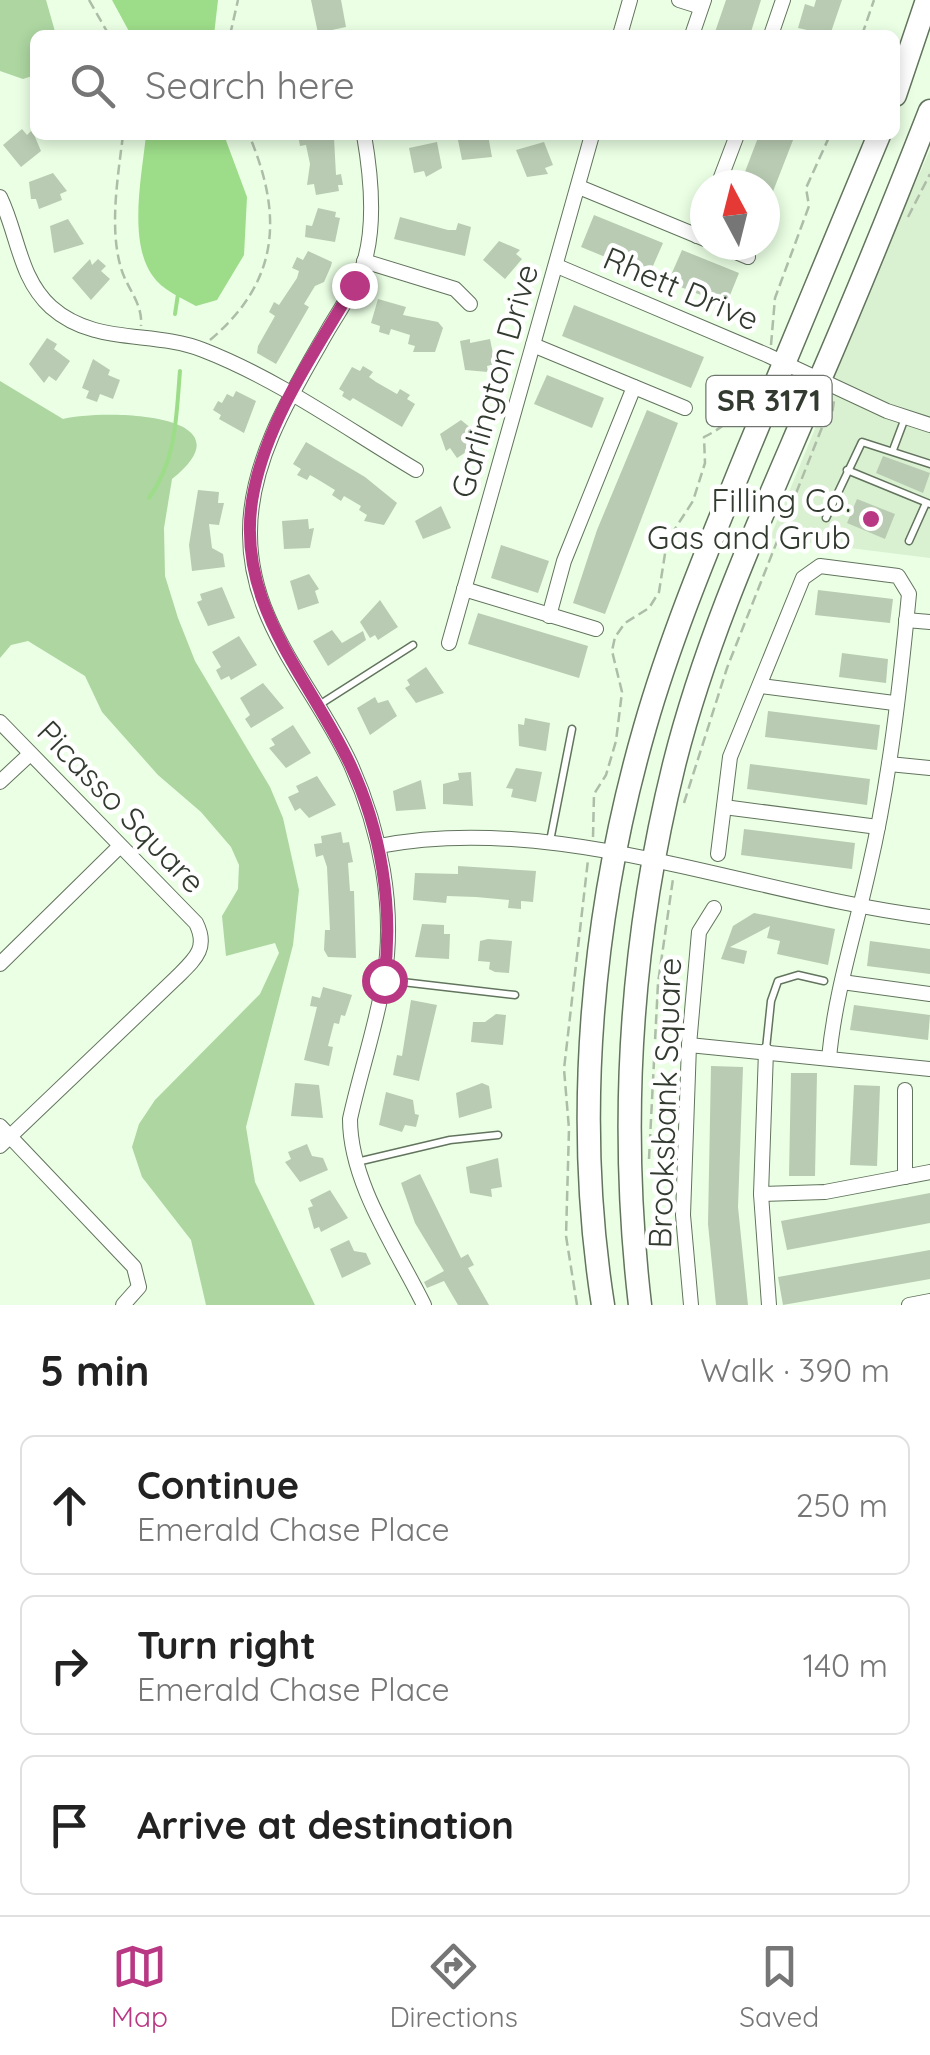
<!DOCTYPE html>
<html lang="en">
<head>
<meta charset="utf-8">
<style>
	body { margin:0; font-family:Quicksand,sans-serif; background:#f6f6f6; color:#222 }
	.compass { position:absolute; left:690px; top:170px; width:90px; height:90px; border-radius:50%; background:#fff; box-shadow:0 5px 15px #0003; rotate:353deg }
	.stop { position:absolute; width:30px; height:30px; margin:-22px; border:8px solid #b93884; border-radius:50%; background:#fff }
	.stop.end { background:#b93884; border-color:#fff; box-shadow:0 2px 10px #0008 }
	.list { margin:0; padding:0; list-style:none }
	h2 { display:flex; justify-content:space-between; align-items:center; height:130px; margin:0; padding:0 40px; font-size:42px }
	h2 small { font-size:32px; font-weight:400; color:#767676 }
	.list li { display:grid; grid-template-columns:65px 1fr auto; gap:30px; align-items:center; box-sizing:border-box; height:140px; margin:0 20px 20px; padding:0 20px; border:2px solid #e0e0e0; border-radius:15px }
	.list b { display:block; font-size:38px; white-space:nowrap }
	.list p { margin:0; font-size:32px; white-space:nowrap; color:#767676 }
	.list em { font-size:32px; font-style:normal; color:#767676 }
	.icon { flex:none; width:55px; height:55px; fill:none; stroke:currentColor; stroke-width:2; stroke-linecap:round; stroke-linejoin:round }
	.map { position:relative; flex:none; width:930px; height:1305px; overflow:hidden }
	.search { position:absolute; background:#fff; box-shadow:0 5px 15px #0003; left:30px; right:30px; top:30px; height:110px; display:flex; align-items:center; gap:25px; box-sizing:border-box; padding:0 35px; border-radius:15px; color:#767676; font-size:38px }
	.sheet { height:610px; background:#fff }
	nav { display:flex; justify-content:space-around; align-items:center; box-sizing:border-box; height:140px; border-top:2px solid #e0e0e0; background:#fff; font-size:28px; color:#767676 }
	nav a { display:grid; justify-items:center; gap:5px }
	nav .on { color:#b93884 }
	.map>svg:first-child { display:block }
	.built { fill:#d9f1d1 }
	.green { fill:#add6a1 }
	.water { fill:#9ddd89 }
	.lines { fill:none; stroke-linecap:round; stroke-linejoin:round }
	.stream { stroke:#9ddd89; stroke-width:4 }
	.building { fill:#b9ccb3 }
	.service-casing { stroke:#62745d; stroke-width:9 }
	.minor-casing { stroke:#62745d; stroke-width:16 }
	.primary-casing { stroke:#62745d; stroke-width:25 }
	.path { stroke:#adbda8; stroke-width:2.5; stroke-dasharray:10 5; stroke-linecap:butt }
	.service { stroke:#fff; stroke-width:6 }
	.minor { stroke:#fff; stroke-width:14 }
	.primary { stroke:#fff; stroke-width:22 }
	.route { stroke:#b93884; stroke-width:12 }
	.poi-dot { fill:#b93884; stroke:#fff; stroke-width:4 }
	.labels { text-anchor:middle; stroke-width:9; stroke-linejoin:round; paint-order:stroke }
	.shield { fill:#fff; stroke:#70766f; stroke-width:2.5 }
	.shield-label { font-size:30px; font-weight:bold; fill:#333b31 }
	.street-label { font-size:32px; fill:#333b31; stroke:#fff }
	.poi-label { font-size:32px; fill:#333b31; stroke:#fff; text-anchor:end }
</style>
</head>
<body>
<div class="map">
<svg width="930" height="1305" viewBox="0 0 930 1305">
	<rect width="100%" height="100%" fill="#eaffe4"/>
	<path class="built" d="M930,150V558L770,538L817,424L843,345Z"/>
	<g class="green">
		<path d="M0,0H46L56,35H35V75L23,79L0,71Z"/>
		<path d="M0,381L63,419C102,409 256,412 172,479L164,528L165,576L178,618L195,661L270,787L283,818L299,890L293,945L246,1127L255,1182L315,1305H206L191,1240L142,1177L132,1147L139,1124L155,1100L260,994L279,953L275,943L226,956L222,916L238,889L239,865L231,847L201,812L158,775L102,712L85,676L28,641L11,645L0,658Z"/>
	</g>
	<g class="water">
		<path d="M112,0H218L214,35H131Z"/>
		<path d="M146,135H224L247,197L244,255L217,300L196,306C180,297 162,290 152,275C128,240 142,175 146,135Z"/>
	</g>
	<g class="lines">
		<g class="stream">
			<path d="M175,314L178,294"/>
			<path d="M149,498C177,459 176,417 180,371"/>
		</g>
	</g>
	<g class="building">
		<path d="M311,0H341L346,27L318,33Z"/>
		<path d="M726,0H761L750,35H714Z"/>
		<path d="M816,0H842L830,35L798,28L805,4L814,7Z"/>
		<path d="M22,129L27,135L32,130L41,151L21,167L3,145Z"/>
		<path d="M298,135L334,138L336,175L341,174L343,185H338L339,191L316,195L314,184L307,185L310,164L306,145L300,146Z"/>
		<path d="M488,135L492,157L462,160L458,140Z"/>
		<path d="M759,135H795L765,212V185H740Z"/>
		<path d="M437,142L442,168L426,177L424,171L414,173L409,148Z"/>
		<path d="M544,142L553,165L545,168L548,174L527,177L516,150Z"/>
		<path d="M53,173L67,191L60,194L62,200L39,209L36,199H31L29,182Z"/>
		<path d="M318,208L336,212L335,217L340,218L335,242L305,237L306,225L312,226Z"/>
		<path d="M594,215L663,243L649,275L581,247Z"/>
		<path d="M400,217L448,230H456L458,223L471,227L465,256L394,239Z"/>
		<path d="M68,219L84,244L54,253L50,226Z"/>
		<path d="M499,241L520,250L516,254L522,259L505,279L483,260Z"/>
		<path d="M682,250L739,273L726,305L668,282Z"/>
		<path d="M308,251L332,262L331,266L324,282L315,286L304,304L309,307L276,364L257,353L258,346L275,316L269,312L274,302L279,305L297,278L299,271L292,268L297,257L303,260Z"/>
		<path d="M90,259L92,265L98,259L106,266L101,271L110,279L91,300L72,278Z"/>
		<path d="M378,299L406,307L403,315L438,322L443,328L435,352H413L415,346L408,344L410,335L391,329L389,335L379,332L380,326L371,323Z"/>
		<path d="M574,305L704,357L691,388L562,336Z"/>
		<path d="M47,338L57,344L54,349L70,361L56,381L49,376L44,383L29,364Z"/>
		<path d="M470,339V343L490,339L495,364L487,366L488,372L465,370L460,341Z"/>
		<path d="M93,359L110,370L108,375L120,380L113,399L100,394L97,402L86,398L89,391L82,388Z"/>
		<path d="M363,366L373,372L369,377L376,382L397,394L400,389L410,395L407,399L415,404L402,427L353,398L350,401L342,396L344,392L339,389L352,367L360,371Z"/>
		<path d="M547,375L604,398L592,428L534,404Z"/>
		<path d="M236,391L256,401L244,433L219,419L221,415L213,410L218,401L222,403L227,394L233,397Z"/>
		<path d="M647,410L678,423L605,614L573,603L597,530Z"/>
		<path d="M461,420L478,434L473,437L478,444L457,458L450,448L446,451L440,434Z"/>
		<path d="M306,442L365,477L397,503L384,525L364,521L367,515L359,510L361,506L344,496L341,501L332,495L335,490L317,479L310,475L307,480L297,475L301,469L293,464Z"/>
		<path d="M883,456L930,473L923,493L876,473Z"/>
		<path d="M198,490L219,492L218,503H224L219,525L209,524L212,548L223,554L225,567L192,571L189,545Z"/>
		<path d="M857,499L895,514L885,539L847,523Z"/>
		<path d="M441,506L451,528L423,539L415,521Z"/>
		<path d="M308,519L309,529L314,528L310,548L284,549L282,521Z"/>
		<path d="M501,545L549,561L538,593L491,578Z"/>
		<path d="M309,574L319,589L315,591L319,603L298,610L290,581Z"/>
		<path d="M222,587L235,618L208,626L197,602L202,600L200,594Z"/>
		<path d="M818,590L893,599L890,623L815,615Z"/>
		<path d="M380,600L398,627L378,640L375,635L370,638L360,622Z"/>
		<path d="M478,613L588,646L579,678L468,644Z"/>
		<path d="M332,630L342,643L363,631L366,640L328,666L313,641Z"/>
		<path d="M239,636L257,665L231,680L229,676L221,680L216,670L221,667L212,652Z"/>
		<path d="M842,653L888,659L886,683L839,677Z"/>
		<path d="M426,667L444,693L416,703L405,688L410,685L407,680Z"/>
		<path d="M263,683L284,708L251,728L245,719L250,715L240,698Z"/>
		<path d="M375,697L378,703L388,700L397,716L370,735L357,708Z"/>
		<path d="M768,711L880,725L877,750L765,737Z"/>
		<path d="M525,718L550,723L546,751L519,746L518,724L524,725Z"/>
		<path d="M293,725L311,753L286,768L269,748L275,745L271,739Z"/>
		<path d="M750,764L870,779L867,805L747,789Z"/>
		<path d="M516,768L542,772L536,802L511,797L513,789L506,788Z"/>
		<path d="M471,772L473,806L443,804V784L459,780L458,773Z"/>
		<path d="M317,776L336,805L309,818L300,808L295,811L288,797L299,792L296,786Z"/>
		<path d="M421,780L426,809L396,811L393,791Z"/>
		<path d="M744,829L855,843L852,869L741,855Z"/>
		<path d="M341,832L343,843L349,842L353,862L348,863L350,891H354L356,958L328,957L324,950L325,930H330L327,867L323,855L316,857L314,844L322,843L321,836Z"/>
		<path d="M458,866L536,871L533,902L521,901V909L508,908L509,900L476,897L447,896L446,903L413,900L415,873L458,874Z"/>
		<path d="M754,913L835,929L828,965L777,954L780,941L767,938L770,926L730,947L747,951L744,964L721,959L733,926Z"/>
		<path d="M422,924L444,925V934H450L449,959L415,957Z"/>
		<path d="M488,939L512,941L509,973L495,972L489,969L490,962L478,961L480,941Z"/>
		<path d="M870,941L930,949V974L867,966Z"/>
		<path d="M323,987L352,995L345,1016L341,1015L339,1024L334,1023L328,1046L333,1047L329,1066L304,1060L317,1007L310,1006L312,996L320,998Z"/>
		<path d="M411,1000L437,1005L419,1081L393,1075L397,1055L402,1056Z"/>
		<path d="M854,1005L930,1015L928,1040L850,1030Z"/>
		<path d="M496,1014L506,1015L503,1045L471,1042L473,1022H485Z"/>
		<path d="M711,1066L743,1067L738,1207L748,1305H716L708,1224Z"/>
		<path d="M791,1073H817L815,1176H789Z"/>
		<path d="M295,1083L319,1085L323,1118L291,1116Z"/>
		<path d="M482,1083L489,1086L492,1108L459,1118L456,1093Z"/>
		<path d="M854,1085L880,1086L877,1166L850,1165Z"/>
		<path d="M386,1092L413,1100L415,1114L419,1115L416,1127L405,1125L402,1132L379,1125Z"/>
		<path d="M307,1144L312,1156L323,1158L328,1170L300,1182L285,1162L291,1159L288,1152Z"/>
		<path d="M498,1158L502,1187L491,1189L492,1197L470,1193L466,1167Z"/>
		<path d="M420,1174L461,1258L468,1254L474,1265L468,1268L489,1305H458L444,1281L427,1288L424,1282L444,1271L415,1223L401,1183Z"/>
		<path d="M330,1190L348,1218L321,1232L319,1227L314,1229L308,1208L313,1206L310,1200Z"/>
		<path d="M930,1193V1223L787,1250L781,1221Z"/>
		<path d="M349,1240L354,1251L366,1253L371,1264L342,1278L330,1249Z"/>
		<path d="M930,1250V1279L783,1305L778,1277Z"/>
	</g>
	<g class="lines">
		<g class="service-casing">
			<g id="service">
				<path d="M893,450L905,418"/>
				<path d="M847,470L930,504"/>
				<path d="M826,518L862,442L930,464"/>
				<path d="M909,541L926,503"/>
				<path d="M319,705L413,645"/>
				<path d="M550,841L572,729"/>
				<path d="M385,980L515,995"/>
				<path d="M766,1049L771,1001L778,981L798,975L824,981"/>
				<path d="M357,1162L450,1140L498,1135"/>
			</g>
		</g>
		<g class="minor-casing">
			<g id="minor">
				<path d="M679,0L701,7"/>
				<path d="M620,35L630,0"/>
				<path d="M692,35L704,0"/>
				<path d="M771,35L783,0"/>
				<path d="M364,135C371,175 376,224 364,263C356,287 341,308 328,330C293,391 250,459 250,532C249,625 315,686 351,765C380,830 396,908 384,979C376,1027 360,1073 350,1119C350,1183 396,1248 424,1305"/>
				<path d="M718,185L737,135"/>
				<path d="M579,187L705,239"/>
				<path d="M0,197C18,234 19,278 51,307C95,346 152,330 203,350C278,379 347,429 416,470"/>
				<path d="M697,236L705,216"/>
				<path d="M719,245L748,257"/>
				<path d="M364,261L455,289L470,304"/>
				<path d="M557,266L767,355L887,411L930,425"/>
				<path d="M533,345L685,408"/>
				<path d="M464,589L596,629"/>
				<path d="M549,616L564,561L634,387"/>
				<path d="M906,620L930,622"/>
				<path d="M449,643L592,135"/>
				<path d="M761,686L894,703"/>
				<path d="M0,722L196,923C209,949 194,960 176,978L0,1146"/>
				<path d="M889,764L930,768"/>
				<path d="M0,782L30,754"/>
				<path d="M724,807L878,827"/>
				<path d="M379,846C558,811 751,895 930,917"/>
				<path d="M718,854L730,757L803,578L820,566L898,576L909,594C900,686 890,779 869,869C855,932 835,993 829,1058"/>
				<path d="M0,964L120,846"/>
				<path d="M842,982L930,994"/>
				<path d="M689,1045L930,1069"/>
				<path d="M766,1051L761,1194L769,1305"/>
				<path d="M0,1126L134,1267L139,1287L123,1305"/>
				<path d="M905,1177V1090"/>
				<path d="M761,1194L825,1192L930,1172"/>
				<path d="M691,1305L683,1215L689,1045L699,932L714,908"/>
				<path d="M909,1305L930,1301"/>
			</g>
		</g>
		<g class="primary-casing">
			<g id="primary">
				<path d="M895,95L927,0"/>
				<path d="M603,1305C573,1115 592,911 645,727C672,633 711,541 748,450C792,345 835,240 879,135"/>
				<path d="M640,1305C619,1124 630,943 674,765C707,633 765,509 818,384C857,294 894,203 930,111"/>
			</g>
		</g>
		<g class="path">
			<path d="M89,0L109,35"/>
			<path d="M230,35L238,0"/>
			<path d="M862,35L874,0"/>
			<path d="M123,135C118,176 109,228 121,268C127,289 143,303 141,326"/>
			<path d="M908,217L930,174"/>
			<path d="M210,340C280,281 283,215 249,135"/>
			<path d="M771,345L775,298L809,206L806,188L830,135"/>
			<path d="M684,803L727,668L823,425L832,414L834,401"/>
			<path d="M593,837L594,794L606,775L616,741L622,692L612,651L615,637L625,623L649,608L659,592L667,541L693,501L705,463L704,437C745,417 730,403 760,376"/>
			<path d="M649,1159L658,983L673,879"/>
			<path d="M577,1305L566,1236L569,1129L564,1069L588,860"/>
		</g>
		<use href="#service" class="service"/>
		<use href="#minor" class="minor"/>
		<use href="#primary" class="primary"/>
	</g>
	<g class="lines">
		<path class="route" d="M354,285C317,349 269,416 254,490C231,600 307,673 350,764C381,830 394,907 384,980"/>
	</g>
	<circle class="poi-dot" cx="871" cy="519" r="10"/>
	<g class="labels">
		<rect class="shield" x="706.5" y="376" width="125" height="50" rx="8"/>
		<g class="shield-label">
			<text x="769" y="411">SR 3171</text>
		</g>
		<g class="street-label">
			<text transform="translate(681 289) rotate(23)" y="11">Rhett Drive</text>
			<text transform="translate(495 381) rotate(-74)" y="11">Garlington Drive</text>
			<text transform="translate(121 807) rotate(46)" y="11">Picasso Square</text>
			<text transform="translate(665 1103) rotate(-88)" y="11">Brooksbank Square</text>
		</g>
		<g class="poi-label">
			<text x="851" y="512">Filling Co.<tspan x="851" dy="37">Gas and Grub</tspan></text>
		</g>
	</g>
</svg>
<svg class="compass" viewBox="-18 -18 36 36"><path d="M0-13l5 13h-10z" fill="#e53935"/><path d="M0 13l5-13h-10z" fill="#767676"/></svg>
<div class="stop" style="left:384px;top:980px"></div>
<div class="stop end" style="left:354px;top:285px"></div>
<div class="search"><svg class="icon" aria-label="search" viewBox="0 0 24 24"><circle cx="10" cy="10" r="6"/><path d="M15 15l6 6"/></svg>Search here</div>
</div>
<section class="sheet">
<h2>5 min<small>Walk · 390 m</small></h2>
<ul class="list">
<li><svg class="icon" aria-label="ahead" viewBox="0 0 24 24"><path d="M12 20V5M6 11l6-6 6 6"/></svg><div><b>Continue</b><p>Emerald Chase Place</p></div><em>250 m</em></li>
<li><svg class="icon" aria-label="right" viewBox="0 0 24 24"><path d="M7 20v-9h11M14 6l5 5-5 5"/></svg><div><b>Turn right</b><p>Emerald Chase Place</p></div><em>140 m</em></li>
<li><svg class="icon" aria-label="arrive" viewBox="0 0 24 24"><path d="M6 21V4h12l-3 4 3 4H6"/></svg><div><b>Arrive at destination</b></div></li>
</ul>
</section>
<nav>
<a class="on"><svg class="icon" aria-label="map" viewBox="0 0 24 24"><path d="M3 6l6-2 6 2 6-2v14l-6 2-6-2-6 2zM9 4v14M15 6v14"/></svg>Map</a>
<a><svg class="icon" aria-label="directions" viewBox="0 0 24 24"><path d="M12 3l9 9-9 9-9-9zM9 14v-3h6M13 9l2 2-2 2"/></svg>Directions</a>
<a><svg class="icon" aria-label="saved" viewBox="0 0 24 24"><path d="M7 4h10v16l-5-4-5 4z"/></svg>Saved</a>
</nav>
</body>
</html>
